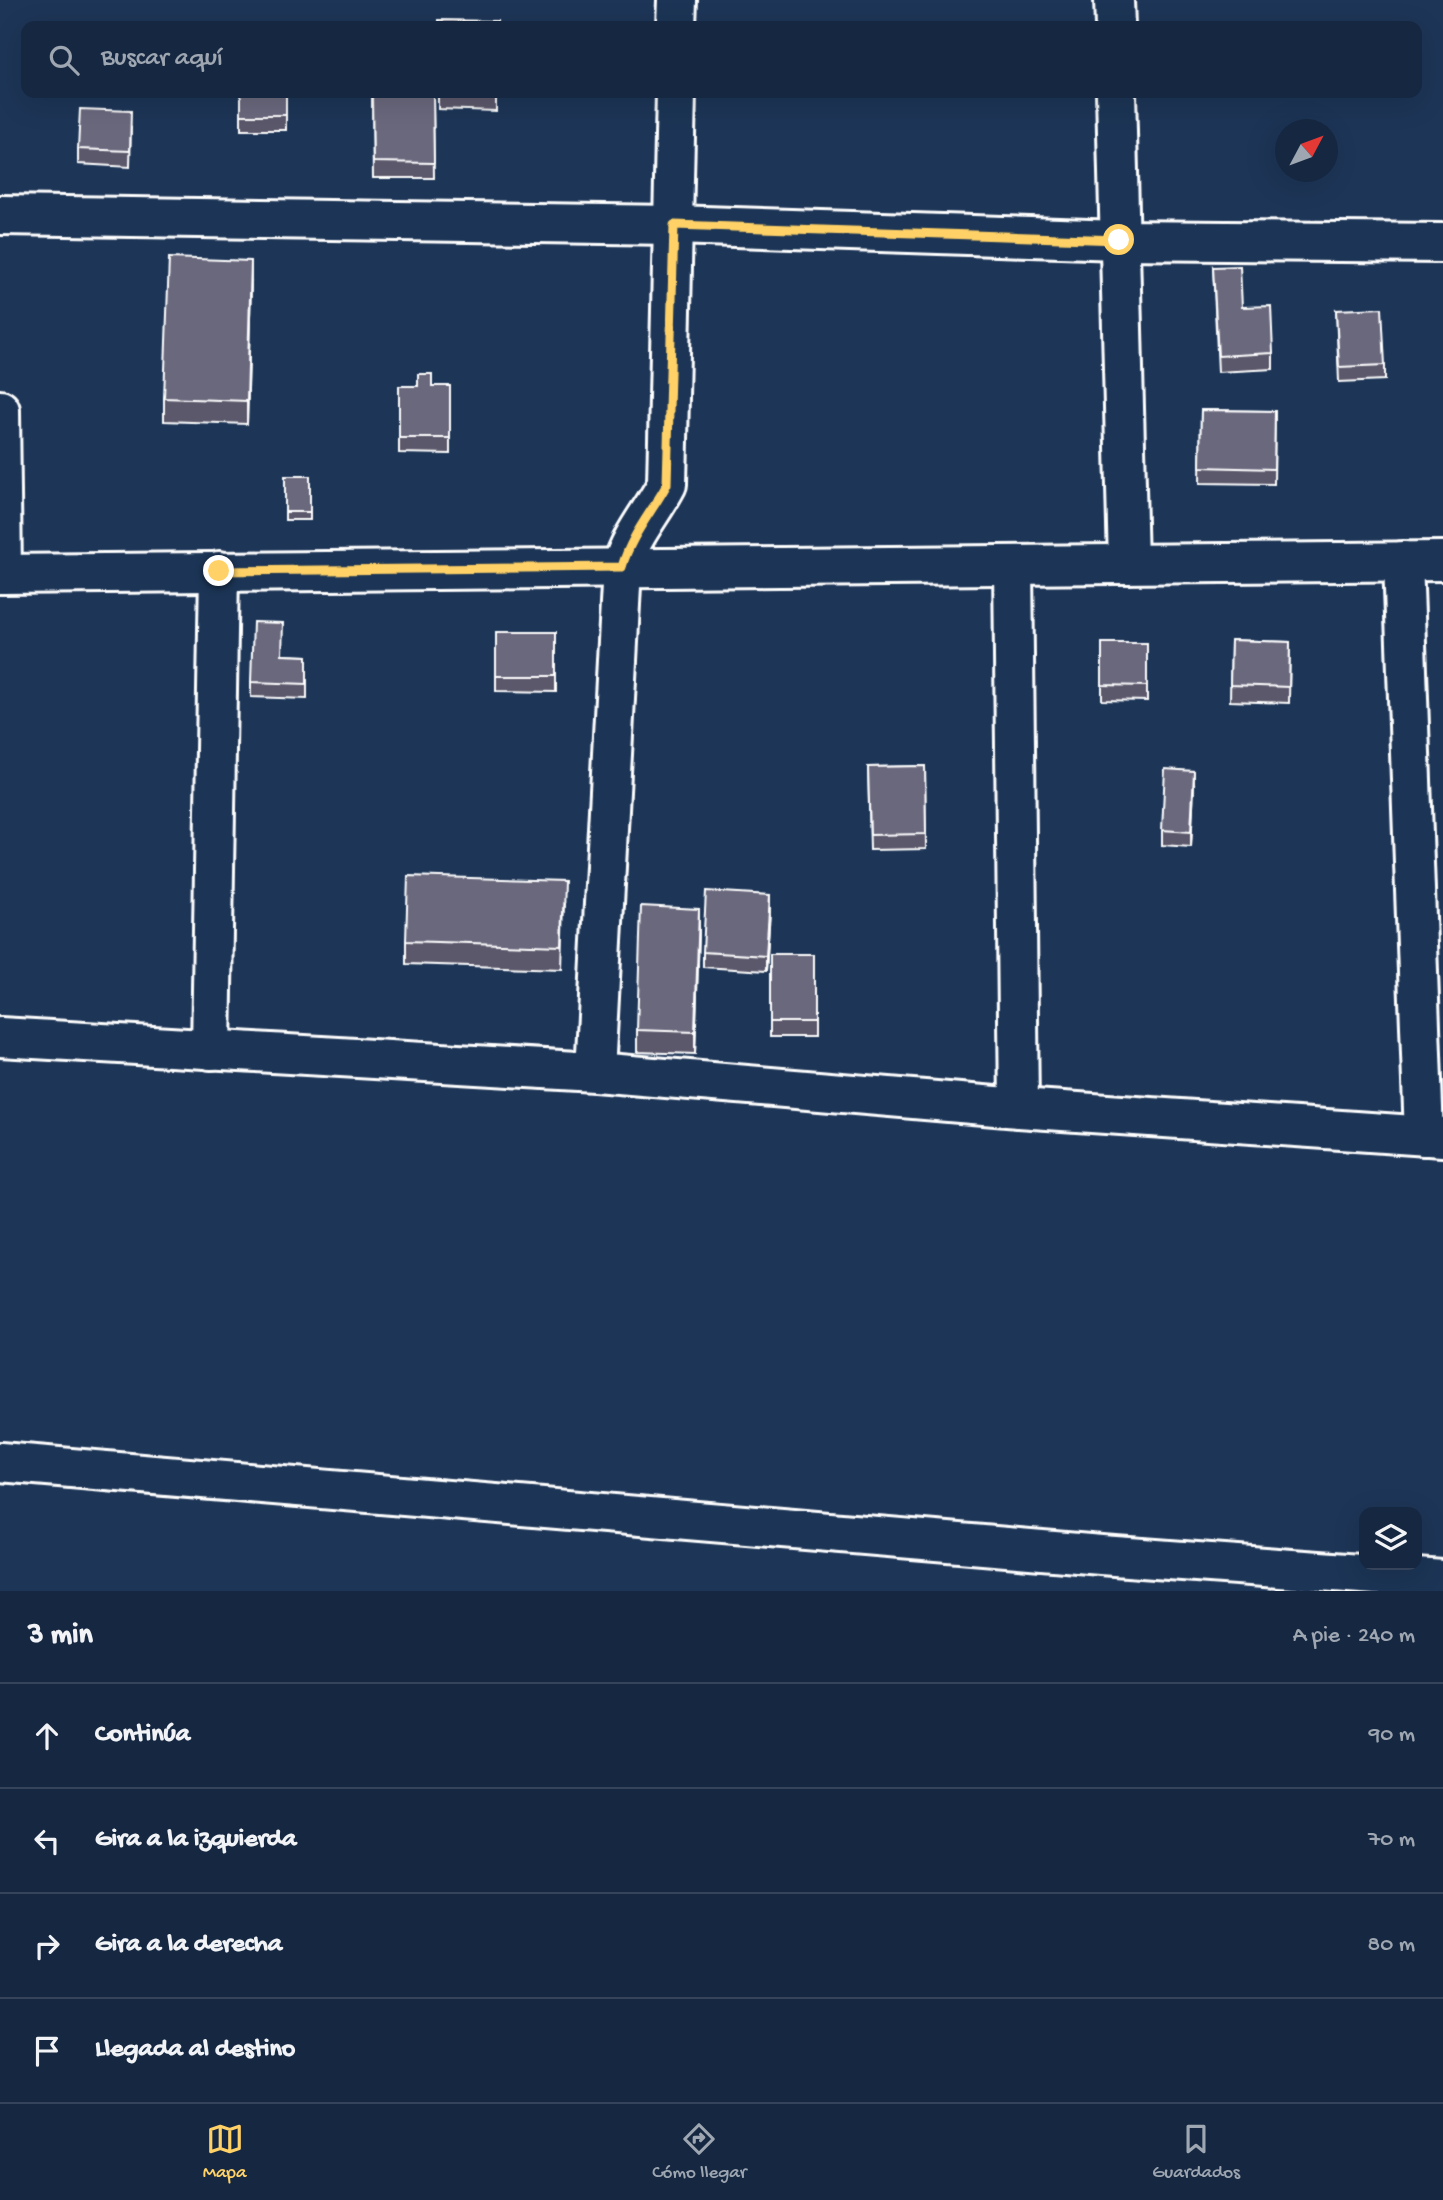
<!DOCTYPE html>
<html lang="es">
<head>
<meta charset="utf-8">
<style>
	body { margin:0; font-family:"Gochi Hand",sans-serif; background:#1f3048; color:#f1f3f6 }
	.controls { position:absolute; right:21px; bottom:21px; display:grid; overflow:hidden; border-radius:14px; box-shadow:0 7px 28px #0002 }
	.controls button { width:63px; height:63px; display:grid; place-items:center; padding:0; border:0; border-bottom:2px solid #35445a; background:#162841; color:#f1f3f6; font:35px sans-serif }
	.compass { position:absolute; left:1275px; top:119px; width:63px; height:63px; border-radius:50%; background:#162841; box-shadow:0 7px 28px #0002; rotate:49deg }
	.stop { position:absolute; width:21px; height:21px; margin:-16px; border:5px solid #ffd166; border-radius:50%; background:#fff }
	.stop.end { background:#ffd166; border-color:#fff; box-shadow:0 2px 7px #0008 }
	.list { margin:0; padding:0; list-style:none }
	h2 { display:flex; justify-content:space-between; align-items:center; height:91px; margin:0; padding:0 28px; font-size:30px }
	h2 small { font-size:23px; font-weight:400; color:#9ea6b1 }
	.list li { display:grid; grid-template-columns:46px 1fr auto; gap:21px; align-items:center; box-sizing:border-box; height:105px; padding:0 28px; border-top:2px solid #35445a }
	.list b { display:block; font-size:26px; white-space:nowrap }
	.list em { font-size:23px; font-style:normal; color:#9ea6b1 }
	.icon { flex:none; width:38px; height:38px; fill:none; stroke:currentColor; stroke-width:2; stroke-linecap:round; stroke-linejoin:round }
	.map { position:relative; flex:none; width:1443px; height:1591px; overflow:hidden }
	.search { position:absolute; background:#162841; box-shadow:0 7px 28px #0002; left:21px; right:21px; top:21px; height:77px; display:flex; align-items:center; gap:18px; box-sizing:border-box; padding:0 24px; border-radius:14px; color:#9ea6b1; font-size:26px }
	.sheet { height:511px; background:#162841 }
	nav { display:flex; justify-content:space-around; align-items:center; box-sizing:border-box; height:98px; border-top:2px solid #35445a; background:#162841; font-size:19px; color:#9ea6b1 }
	nav a { display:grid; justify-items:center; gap:4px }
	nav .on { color:#ffd166 }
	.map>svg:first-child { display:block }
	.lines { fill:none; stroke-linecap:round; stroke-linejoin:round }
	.minor-casing { stroke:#fff; stroke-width:44 }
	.minor { stroke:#1d3557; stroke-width:38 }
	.wall { fill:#5b596c; stroke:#fff; stroke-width:2 }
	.shaded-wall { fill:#4a4958; stroke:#fff; stroke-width:2 }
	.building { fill:#6a687d; stroke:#fff; stroke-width:2 }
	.route { stroke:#ffd166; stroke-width:9 }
</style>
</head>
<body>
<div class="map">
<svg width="1443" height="1591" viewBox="0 0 1443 1591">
	<rect width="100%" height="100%" fill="#1d3557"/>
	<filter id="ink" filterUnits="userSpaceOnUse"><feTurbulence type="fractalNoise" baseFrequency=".0143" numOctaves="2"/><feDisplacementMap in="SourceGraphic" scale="14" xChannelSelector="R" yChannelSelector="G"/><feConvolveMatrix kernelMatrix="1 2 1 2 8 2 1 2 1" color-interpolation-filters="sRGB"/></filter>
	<g filter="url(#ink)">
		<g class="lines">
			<g class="minor-casing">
				<g id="minor">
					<path d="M1114,0L1115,26"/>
					<path d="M676,26L677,0"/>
					<path d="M1116,93L1128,564"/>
					<path d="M0,215L674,225L1119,240L1443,243"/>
					<path d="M0,410L2,574"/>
					<path d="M1403,561L1424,1136"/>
					<path d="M1013,565L1019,1108"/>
					<path d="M0,574L1443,561"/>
					<path d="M0,1037L595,1072L1019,1108L1443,1137"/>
					<path d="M211,1050L219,571"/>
					<path d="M595,1072L622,567C631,535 652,513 667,484L676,93"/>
					<path d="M0,1462L1101,1555L1443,1580"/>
				</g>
			</g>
			<use href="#minor" class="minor"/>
		</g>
		<g class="wall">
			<rect x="241" y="93" width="45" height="37"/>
			<path d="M438,93H496V111L438,109Z"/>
			<path d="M372,95H433L434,178H373Z"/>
			<path d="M131,127L130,167L78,164V149Z"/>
			<path d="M1213,267L1242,307L1273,353V369L1218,372Z"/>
			<path d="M251,283L247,424L164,421V398Z"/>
			<path d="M1336,310L1385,365V380L1339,382Z"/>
			<path d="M399,386H450V454L399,453Z"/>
			<path d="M1201,410L1275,411L1274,484L1200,483Z"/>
			<rect x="285" y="476" width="25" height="44"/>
			<path d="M496,632H556V692L496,691Z"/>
			<path d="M1231,640L1290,642L1289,703L1230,701Z"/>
			<path d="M1102,643H1147V701L1102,700Z"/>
			<path d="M283,655L307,656V699L251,697V682Z"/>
			<path d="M925,766L926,849L870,850L868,767Z"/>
			<path d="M1194,786L1191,847L1162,845V830Z"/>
			<path d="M564,904L562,969L406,964V941Z"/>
			<path d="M770,910L766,971L703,967V952Z"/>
			<path d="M699,931L695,1054L637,1052V1030Z"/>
			<rect x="770" y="954" width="44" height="83"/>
		</g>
		<g class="shaded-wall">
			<path d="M251,261V283L247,424V401Z"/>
			<path d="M1194,771V786L1191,847V832Z"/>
			<path d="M770,895V910L766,971V956Z"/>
			<path d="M699,909V931L695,1054V1032Z"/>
		</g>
		<g class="building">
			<path d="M439,20L497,21V26H439Z"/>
			<rect x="241" y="93" width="45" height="22"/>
			<path d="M438,93H496V96L438,94Z"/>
			<path d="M372,95H433L434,163L373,162Z"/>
			<path d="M80,109L131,111L130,151L78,149Z"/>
			<path d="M169,258L251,261L247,401L164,398Z"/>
			<path d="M1240,266L1242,307L1271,306L1273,353L1218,356L1213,267Z"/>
			<path d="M1382,308L1385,365L1339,367L1336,310Z"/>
			<path d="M418,374H432V386H450V438H399V386H418Z"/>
			<path d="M1201,410L1275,411L1274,469L1200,467Z"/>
			<rect x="285" y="476" width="25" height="36"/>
			<path d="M253,622L283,623L282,655L307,656V684L251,682Z"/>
			<rect x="496" y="632" width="60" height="44"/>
			<path d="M1231,640L1290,642L1289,687L1230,685Z"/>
			<path d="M1102,643H1147V686L1102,685Z"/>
			<path d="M925,766L926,834L870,835L868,767Z"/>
			<path d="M1165,769L1194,771L1191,832L1162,830Z"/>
			<path d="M408,876L564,881L562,946L406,941Z"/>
			<path d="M706,891L770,895L766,956L703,952Z"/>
			<path d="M641,906L699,909L695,1032L637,1030Z"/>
			<rect x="770" y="954" width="44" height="68"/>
		</g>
	</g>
	<g class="lines" filter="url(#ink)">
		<path class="route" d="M219,571L622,567C631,535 652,512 667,484L674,225L1119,240"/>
	</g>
</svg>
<div class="controls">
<button><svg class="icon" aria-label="layers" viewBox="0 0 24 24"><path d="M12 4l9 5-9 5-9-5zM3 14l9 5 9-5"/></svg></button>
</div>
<svg class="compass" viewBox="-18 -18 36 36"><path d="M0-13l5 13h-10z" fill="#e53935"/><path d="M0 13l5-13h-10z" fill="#9ea6b1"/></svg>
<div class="stop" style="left:1119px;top:240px"></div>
<div class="stop end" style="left:219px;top:571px"></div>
<div class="search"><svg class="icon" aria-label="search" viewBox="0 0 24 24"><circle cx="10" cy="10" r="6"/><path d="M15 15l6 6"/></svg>Buscar aquí</div>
</div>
<section class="sheet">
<h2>3 min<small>A pie · 240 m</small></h2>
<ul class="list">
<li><svg class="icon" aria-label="ahead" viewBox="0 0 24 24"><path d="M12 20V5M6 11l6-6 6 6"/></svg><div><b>Continúa</b></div><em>90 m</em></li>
<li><svg class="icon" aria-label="left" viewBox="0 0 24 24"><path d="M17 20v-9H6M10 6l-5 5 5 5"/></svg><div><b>Gira a la izquierda</b></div><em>70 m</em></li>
<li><svg class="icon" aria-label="right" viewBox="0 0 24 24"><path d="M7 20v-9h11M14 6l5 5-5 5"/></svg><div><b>Gira a la derecha</b></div><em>80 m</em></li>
<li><svg class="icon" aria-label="arrive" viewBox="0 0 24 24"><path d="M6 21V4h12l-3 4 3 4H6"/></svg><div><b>Llegada al destino</b></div></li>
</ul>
</section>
<nav>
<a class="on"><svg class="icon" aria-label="map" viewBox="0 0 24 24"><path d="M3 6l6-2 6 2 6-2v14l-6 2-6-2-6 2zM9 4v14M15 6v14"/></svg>Mapa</a>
<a><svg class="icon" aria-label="directions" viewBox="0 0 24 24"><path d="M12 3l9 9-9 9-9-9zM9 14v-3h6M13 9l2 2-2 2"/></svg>Cómo llegar</a>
<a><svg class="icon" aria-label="saved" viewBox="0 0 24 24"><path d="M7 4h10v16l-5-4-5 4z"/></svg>Guardados</a>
</nav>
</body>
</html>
